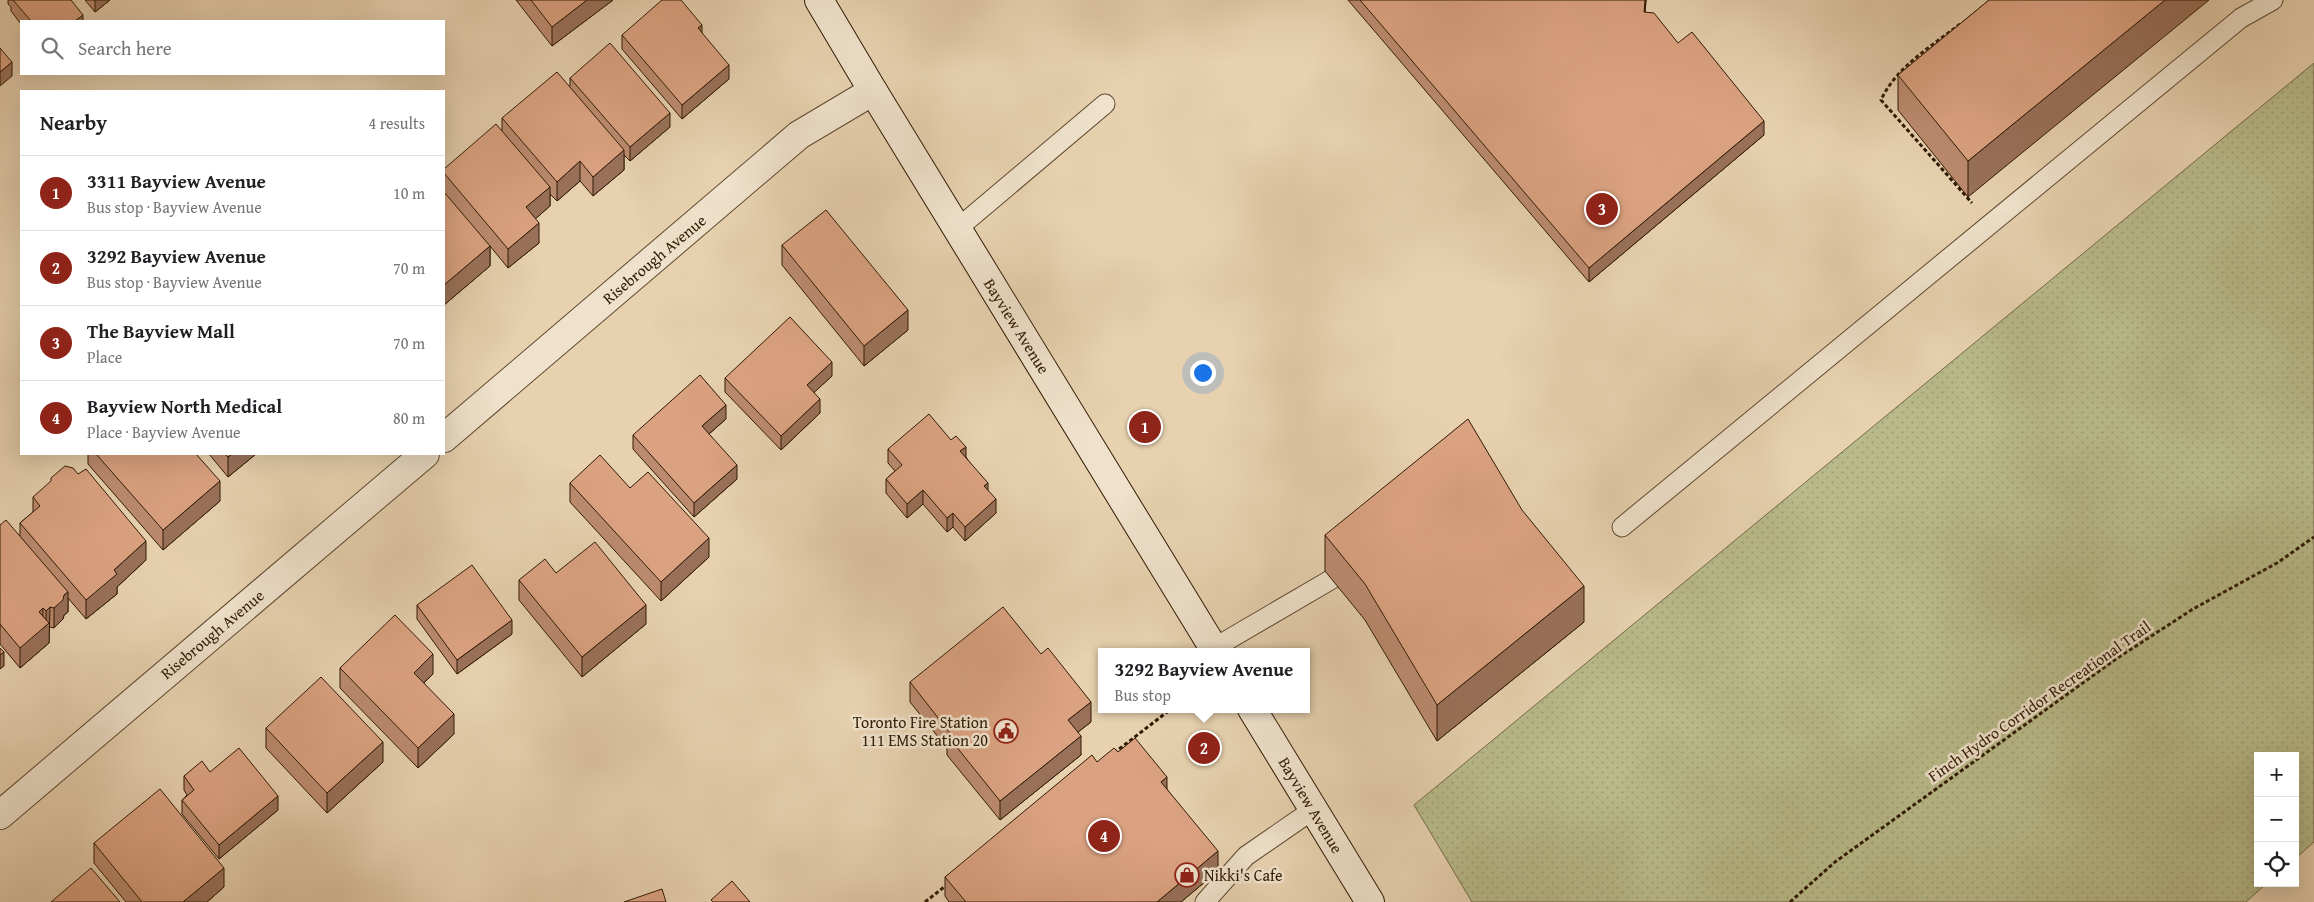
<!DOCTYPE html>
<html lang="en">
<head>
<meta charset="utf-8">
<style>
	body { margin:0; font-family:"Gentium Book Plus",serif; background:#f6f6f6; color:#202124 }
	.controls { position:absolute; right:15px; bottom:15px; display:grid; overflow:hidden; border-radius:0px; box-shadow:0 5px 20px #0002 }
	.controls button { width:45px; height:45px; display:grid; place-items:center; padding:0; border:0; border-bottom:1px solid #e0e0e0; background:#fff; color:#202124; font:25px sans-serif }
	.you { position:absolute; left:1202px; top:372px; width:18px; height:18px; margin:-12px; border:4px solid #fff; border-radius:50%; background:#1a73e8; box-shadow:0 0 0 8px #1a73e833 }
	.badge { display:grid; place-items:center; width:32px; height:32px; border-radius:50%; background:#8f2418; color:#fff; font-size:16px; font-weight:700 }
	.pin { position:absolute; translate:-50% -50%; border:2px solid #fff; box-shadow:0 1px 5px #0006 }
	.popup { position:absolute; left:1098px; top:648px; width:212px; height:65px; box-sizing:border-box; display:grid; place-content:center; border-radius:0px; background:#fff; filter:drop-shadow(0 1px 4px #0005); font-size:16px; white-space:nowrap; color:#757577 }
	.popup b { font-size:19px; color:#202124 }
	.popup::after { content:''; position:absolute; left:50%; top:100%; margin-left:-10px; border:10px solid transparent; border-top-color:#fff }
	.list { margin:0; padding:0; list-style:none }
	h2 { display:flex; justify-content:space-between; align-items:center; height:65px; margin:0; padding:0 20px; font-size:21px }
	h2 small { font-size:16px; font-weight:400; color:#757577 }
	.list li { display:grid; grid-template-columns:32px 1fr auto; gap:15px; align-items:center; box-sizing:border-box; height:75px; padding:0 20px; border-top:1px solid #e0e0e0 }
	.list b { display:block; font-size:19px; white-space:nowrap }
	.list p { margin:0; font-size:16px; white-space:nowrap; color:#757577 }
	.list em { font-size:16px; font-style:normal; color:#757577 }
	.icon { flex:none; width:28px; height:28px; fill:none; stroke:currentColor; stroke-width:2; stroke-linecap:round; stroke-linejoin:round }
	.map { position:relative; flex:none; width:2314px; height:902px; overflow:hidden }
	.search { position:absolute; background:#fff; box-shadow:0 5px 20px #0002; left:20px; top:20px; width:425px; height:55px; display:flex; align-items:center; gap:12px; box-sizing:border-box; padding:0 18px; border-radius:0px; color:#757577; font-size:19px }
	.panel { position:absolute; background:#fff; box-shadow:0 5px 20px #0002; left:20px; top:90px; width:425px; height:365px; border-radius:0px }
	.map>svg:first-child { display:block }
	.grass { fill:url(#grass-dots); stroke:#746a46 }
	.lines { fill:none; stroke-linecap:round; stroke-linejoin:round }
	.lane-casing { stroke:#5e482f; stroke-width:21 }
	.street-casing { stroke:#5e482f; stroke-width:30 }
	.secondary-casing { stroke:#301a04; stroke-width:30 }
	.path { stroke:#301a04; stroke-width:3; stroke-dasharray:4 2.5; stroke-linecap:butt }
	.lane { stroke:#efe1cb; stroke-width:19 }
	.street { stroke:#efe1cb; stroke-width:28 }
	.secondary { stroke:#efe1cb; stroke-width:28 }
	.wall { fill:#bc8b6f; stroke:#301a04 }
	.shaded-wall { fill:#99715a; stroke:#301a04 }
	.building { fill:#dba281; stroke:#301a04 }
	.labels { text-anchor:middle; stroke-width:5; stroke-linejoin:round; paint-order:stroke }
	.street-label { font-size:16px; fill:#301a04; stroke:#efe1cb }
	.poi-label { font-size:16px; fill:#301a04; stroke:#efe1cb; text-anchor:end }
</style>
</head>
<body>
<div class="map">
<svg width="2314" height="902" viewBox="0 0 2314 902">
	<defs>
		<pattern id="grass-dots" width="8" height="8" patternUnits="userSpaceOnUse" patternTransform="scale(1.25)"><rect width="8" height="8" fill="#b8ba89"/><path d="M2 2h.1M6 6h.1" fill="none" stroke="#9e9f75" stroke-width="1.8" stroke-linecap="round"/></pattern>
	</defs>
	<rect width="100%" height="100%" fill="#e7d1af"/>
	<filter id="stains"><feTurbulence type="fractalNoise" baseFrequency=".004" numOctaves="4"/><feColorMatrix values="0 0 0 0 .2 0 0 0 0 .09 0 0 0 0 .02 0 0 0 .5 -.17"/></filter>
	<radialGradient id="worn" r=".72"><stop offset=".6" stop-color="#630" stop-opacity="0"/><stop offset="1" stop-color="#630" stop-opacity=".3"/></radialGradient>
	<path class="grass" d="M2314,63V842L2295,859V756H2258V883H2267L2246,902H1472L1414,805Z"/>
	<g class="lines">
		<g class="lane-casing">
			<g id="lane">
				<path d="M957,229L1105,104"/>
				<path d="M1622,527L2241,18L2273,0"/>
				<path d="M1214,648L1332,579"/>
				<path d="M1205,902L1246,856L1314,809"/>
			</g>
		</g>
		<g class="street-casing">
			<g id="street">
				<path d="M444,438L799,135L873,91"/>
				<path d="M0,815L425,454"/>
			</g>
		</g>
		<g class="secondary-casing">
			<g id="secondary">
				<path d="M819,0L873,91L1216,652"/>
				<path d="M1252,709L1370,902"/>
			</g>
		</g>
		<g class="path">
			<path d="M1960,24C1932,46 1896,67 1881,100L1972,203"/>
			<path d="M1114,753L1171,709"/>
			<path d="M925,902L948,884"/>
			<path d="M1790,902L1835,862L2116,659L2193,609L2277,563L2314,537"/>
		</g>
		<use href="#lane" class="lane"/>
		<use href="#street" class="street"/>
		<use href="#secondary" class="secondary"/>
	</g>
	<g class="wall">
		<path d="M8,0H71L83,21H21V24L11,11V7L8,4Z"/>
		<path d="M85,0H110L95,12Z"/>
		<path d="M516,0H613L552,46Z"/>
		<path d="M1348,0H1646L1645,12L1678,43L1764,135L1589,282Z"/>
		<path d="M1989,0L1968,197L1898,110V75Z"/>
		<path d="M702,34L729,79L682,119L622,49V35Z"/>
		<path d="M570,78L670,127L630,161L624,155V170L593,196L580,181L557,201L550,194V206L535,219L539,243L508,268L490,246V266L444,305V169L502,131V118L570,86Z"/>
		<path d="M782,245L908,330L864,366L782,265Z"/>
		<path d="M832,376L814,392L820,413L781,450L725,392V378Z"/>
		<path d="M726,419L709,434L737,479L694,517L633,449V435Z"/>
		<path d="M888,449L966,457L988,490L996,513L965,541L953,527L947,532L923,504L907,518L886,493V479L895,471L888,463Z"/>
		<path d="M88,454H196L220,501L163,550L88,464Z"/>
		<path d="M209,454H256L228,477Z"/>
		<path d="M570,483L630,488L709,557L661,601L570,502Z"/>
		<path d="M33,497L146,560L117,587V594L86,619L68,598V612L64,615L63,619L54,628L50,627L49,628V643L20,668L0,644V525L20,537V523L33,512Z"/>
		<path d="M1325,535L1584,622L1437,741L1365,620L1325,571Z"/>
		<path d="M556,573L646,624L582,677L519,600V580Z"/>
		<path d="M417,605L512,634L457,674L417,619Z"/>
		<path d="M340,668L433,674L424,683L454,734L418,768L340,688Z"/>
		<path d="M910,682L1091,722L1078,732L1081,755L1000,820L947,755V748L910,702Z"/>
		<path d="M266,728L383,762L327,813L266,748Z"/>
		<path d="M1118,752L1167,789L1218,871L1181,902H949L945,896V877L1097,762Z"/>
		<path d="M210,772L278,810L219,859L182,814V800L187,795L184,790V776Z"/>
		<path d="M94,843L224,887L207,902H126L94,863Z"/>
	</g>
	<g class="shaded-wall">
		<path d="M95,0H110L95,12Z"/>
		<path d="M587,0H613L552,46V27Z"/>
		<path d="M1645,0H1646L1644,26V12Z"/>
		<path d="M2165,0H2209L1968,197V161Z"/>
		<path d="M83,15V21H75Z"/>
		<path d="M702,25V39L698,28Z"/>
		<path d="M12,62V76L0,86V72Z"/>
		<path d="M729,65V79L682,119V105Z"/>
		<path d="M670,113V127L630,161V147Z"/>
		<path d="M1764,121V135L1589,282V268Z"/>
		<path d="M624,150V170L593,196V177Z"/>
		<path d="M580,161V181L557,201V182Z"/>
		<path d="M550,187V206L526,227V207Z"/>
		<path d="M539,223V243L508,268V249Z"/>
		<path d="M490,246V266L444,305V285Z"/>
		<path d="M908,310V330L864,366V346Z"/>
		<path d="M832,362V376L807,399V385Z"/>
		<path d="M820,399V413L781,450V436Z"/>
		<path d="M726,405V419L702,440V426Z"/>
		<path d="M966,447V461L960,451Z"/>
		<path d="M232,454H256L228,477V457Z"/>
		<path d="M737,465V479L694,517V503Z"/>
		<path d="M220,481V501L163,550V530Z"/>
		<path d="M988,483V497L984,486Z"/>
		<path d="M923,490V504L907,518V504Z"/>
		<path d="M996,499V513L965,541V527Z"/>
		<path d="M953,513V527L947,532V518Z"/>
		<path d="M709,538V557L661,601V582Z"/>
		<path d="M146,541V560L117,587V594L86,619V600L114,570Z"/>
		<path d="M1584,586V622L1437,741V705Z"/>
		<path d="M68,592V612L64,615L63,619L54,628V608L64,595Z"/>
		<path d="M646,605V624L582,677V657Z"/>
		<path d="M50,607L49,643L20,668V648L39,612L43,608V628L46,626V611Z"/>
		<path d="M512,620V634L457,674V660Z"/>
		<path d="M4,652V666L0,669V655Z"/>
		<path d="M433,654V674L414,692V673Z"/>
		<path d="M1091,702V722L1068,740V720Z"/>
		<path d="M454,714V734L418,768V748Z"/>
		<path d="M1081,736V755L1000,820V801Z"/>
		<path d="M383,742V762L327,813V793Z"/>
		<path d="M1167,777V797L1161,782Z"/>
		<path d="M278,796V810L219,859V845Z"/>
		<path d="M1218,851V871L1181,902H1157Z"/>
		<path d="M224,868V887L207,902H183Z"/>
	</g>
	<g class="building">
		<path d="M13,0H71L83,15L75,21H31Z"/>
		<path d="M531,0H587L552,27Z"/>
		<path d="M662,0H681L702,25L698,28L729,65L682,105L622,35Z"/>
		<path d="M1360,0H1645L1644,12L1654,13L1678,43L1692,32L1764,121L1589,268Z"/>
		<path d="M1989,0H2165L1968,161L1898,75Z"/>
		<path d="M610,43L670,113L630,147L570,78Z"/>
		<path d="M0,48L12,62L0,72Z"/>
		<path d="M557,72L624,150L593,177L580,161L557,182L502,118Z"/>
		<path d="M496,124L550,187L526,207L539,223L508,249L444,173V169Z"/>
		<path d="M444,192L490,246L444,285Z"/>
		<path d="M826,210L908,310L864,346L782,245Z"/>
		<path d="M790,317L832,362L807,385L820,399L781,436L725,378Z"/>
		<path d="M700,375L726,405L702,426L737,465L694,503L633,435Z"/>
		<path d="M929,414L951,440L956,436L966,447L960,451L988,483L984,486L996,499L965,527L953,513L947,518L923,490L907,504L886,479L902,465L888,449Z"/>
		<path d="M1468,419L1522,510L1584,586L1437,705L1365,584L1325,535Z"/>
		<path d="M96,454H196L220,481L163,530Z"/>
		<path d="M225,454H232L228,457Z"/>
		<path d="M600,455L630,488L648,472L709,538L661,582L570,483Z"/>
		<path d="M65,466L73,468L78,474L86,469L146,541L114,570L117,574L86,600L20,523L40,506L33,497L51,481V478Z"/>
		<path d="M6,520L68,592L64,595L63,600L54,608L50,607L46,611L43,608L39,612L49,623L20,648L0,624V525Z"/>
		<path d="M595,542L646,605L582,657L519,580L545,559L556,573Z"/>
		<path d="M472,565L512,620L457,660L417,605Z"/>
		<path d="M1003,607L1041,654L1048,648L1091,702L1068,720L1081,736L1000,801L947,735L950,733L910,682Z"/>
		<path d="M395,615L433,654L414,673L454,714L418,748L340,668Z"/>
		<path d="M0,648L4,652L0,655Z"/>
		<path d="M321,677L383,742L327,793L266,728Z"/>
		<path d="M1135,738L1167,777L1161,782L1218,851L1157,902H966L945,877L1092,755L1097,762L1114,748L1118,752Z"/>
		<path d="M239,748L278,796L219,845L182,800L194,790L184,776L202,761L210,772Z"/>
		<path d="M160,789L224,868L183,902H142L94,843Z"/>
		<path d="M91,868L120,902H51Z"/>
		<path d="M732,881L750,902H713L711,900Z"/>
		<path d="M662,889L666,902H624Z"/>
	</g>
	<defs>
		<g id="civic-ring" transform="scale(1.25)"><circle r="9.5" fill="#efe1cb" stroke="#8f2418" stroke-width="1.5"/><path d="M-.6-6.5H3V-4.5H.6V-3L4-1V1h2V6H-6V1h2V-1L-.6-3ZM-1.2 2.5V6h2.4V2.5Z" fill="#8f2418"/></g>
		<g id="shop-ring" transform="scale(1.25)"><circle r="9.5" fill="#efe1cb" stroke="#8f2418" stroke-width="1.5"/><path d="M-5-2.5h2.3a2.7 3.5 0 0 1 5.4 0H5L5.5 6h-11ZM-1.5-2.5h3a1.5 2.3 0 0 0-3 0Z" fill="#8f2418"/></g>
	</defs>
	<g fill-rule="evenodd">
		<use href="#civic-ring" x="1006" y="731"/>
		<use href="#shop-ring" x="1187" y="875"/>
	</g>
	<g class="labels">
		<g class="street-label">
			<text transform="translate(654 259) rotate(-40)" y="6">Risebrough Avenue</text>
			<text transform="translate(1017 326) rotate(58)" y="6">Bayview Avenue</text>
			<text transform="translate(212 634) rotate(-40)" y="6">Risebrough Avenue</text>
			<text transform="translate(2039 701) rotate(-35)" y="6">Finch Hydro Corridor Recreational Trail</text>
			<text transform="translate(1311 805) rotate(59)" y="6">Bayview Avenue</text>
		</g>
		<g class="poi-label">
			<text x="988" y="728">Toronto Fire Station<tspan x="988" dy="18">111 EMS Station 20</tspan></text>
			<text x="1204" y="881" text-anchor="start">Nikki's Cafe</text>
		</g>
	</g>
	<rect width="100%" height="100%" filter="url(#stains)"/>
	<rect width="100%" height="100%" fill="url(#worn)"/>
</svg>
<div class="controls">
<button>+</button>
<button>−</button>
<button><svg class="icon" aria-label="locate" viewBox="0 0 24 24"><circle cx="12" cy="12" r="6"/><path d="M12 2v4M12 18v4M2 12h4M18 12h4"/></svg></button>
</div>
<div class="you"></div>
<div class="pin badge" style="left:1145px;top:427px">1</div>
<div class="pin badge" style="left:1204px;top:748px">2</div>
<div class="popup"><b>3292 Bayview Avenue</b>Bus stop</div>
<div class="pin badge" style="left:1602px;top:209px">3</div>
<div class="pin badge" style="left:1104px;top:836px">4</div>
<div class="search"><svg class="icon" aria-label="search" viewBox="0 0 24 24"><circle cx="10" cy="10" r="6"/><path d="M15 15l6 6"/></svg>Search here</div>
<section class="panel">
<h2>Nearby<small>4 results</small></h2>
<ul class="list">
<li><span class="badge">1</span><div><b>3311 Bayview Avenue</b><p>Bus stop · Bayview Avenue</p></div><em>10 m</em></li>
<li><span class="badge">2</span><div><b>3292 Bayview Avenue</b><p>Bus stop · Bayview Avenue</p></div><em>70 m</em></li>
<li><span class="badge">3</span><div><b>The Bayview Mall</b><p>Place</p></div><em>70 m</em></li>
<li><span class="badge">4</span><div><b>Bayview North Medical</b><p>Place · Bayview Avenue</p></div><em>80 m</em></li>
</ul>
</section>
</div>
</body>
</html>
